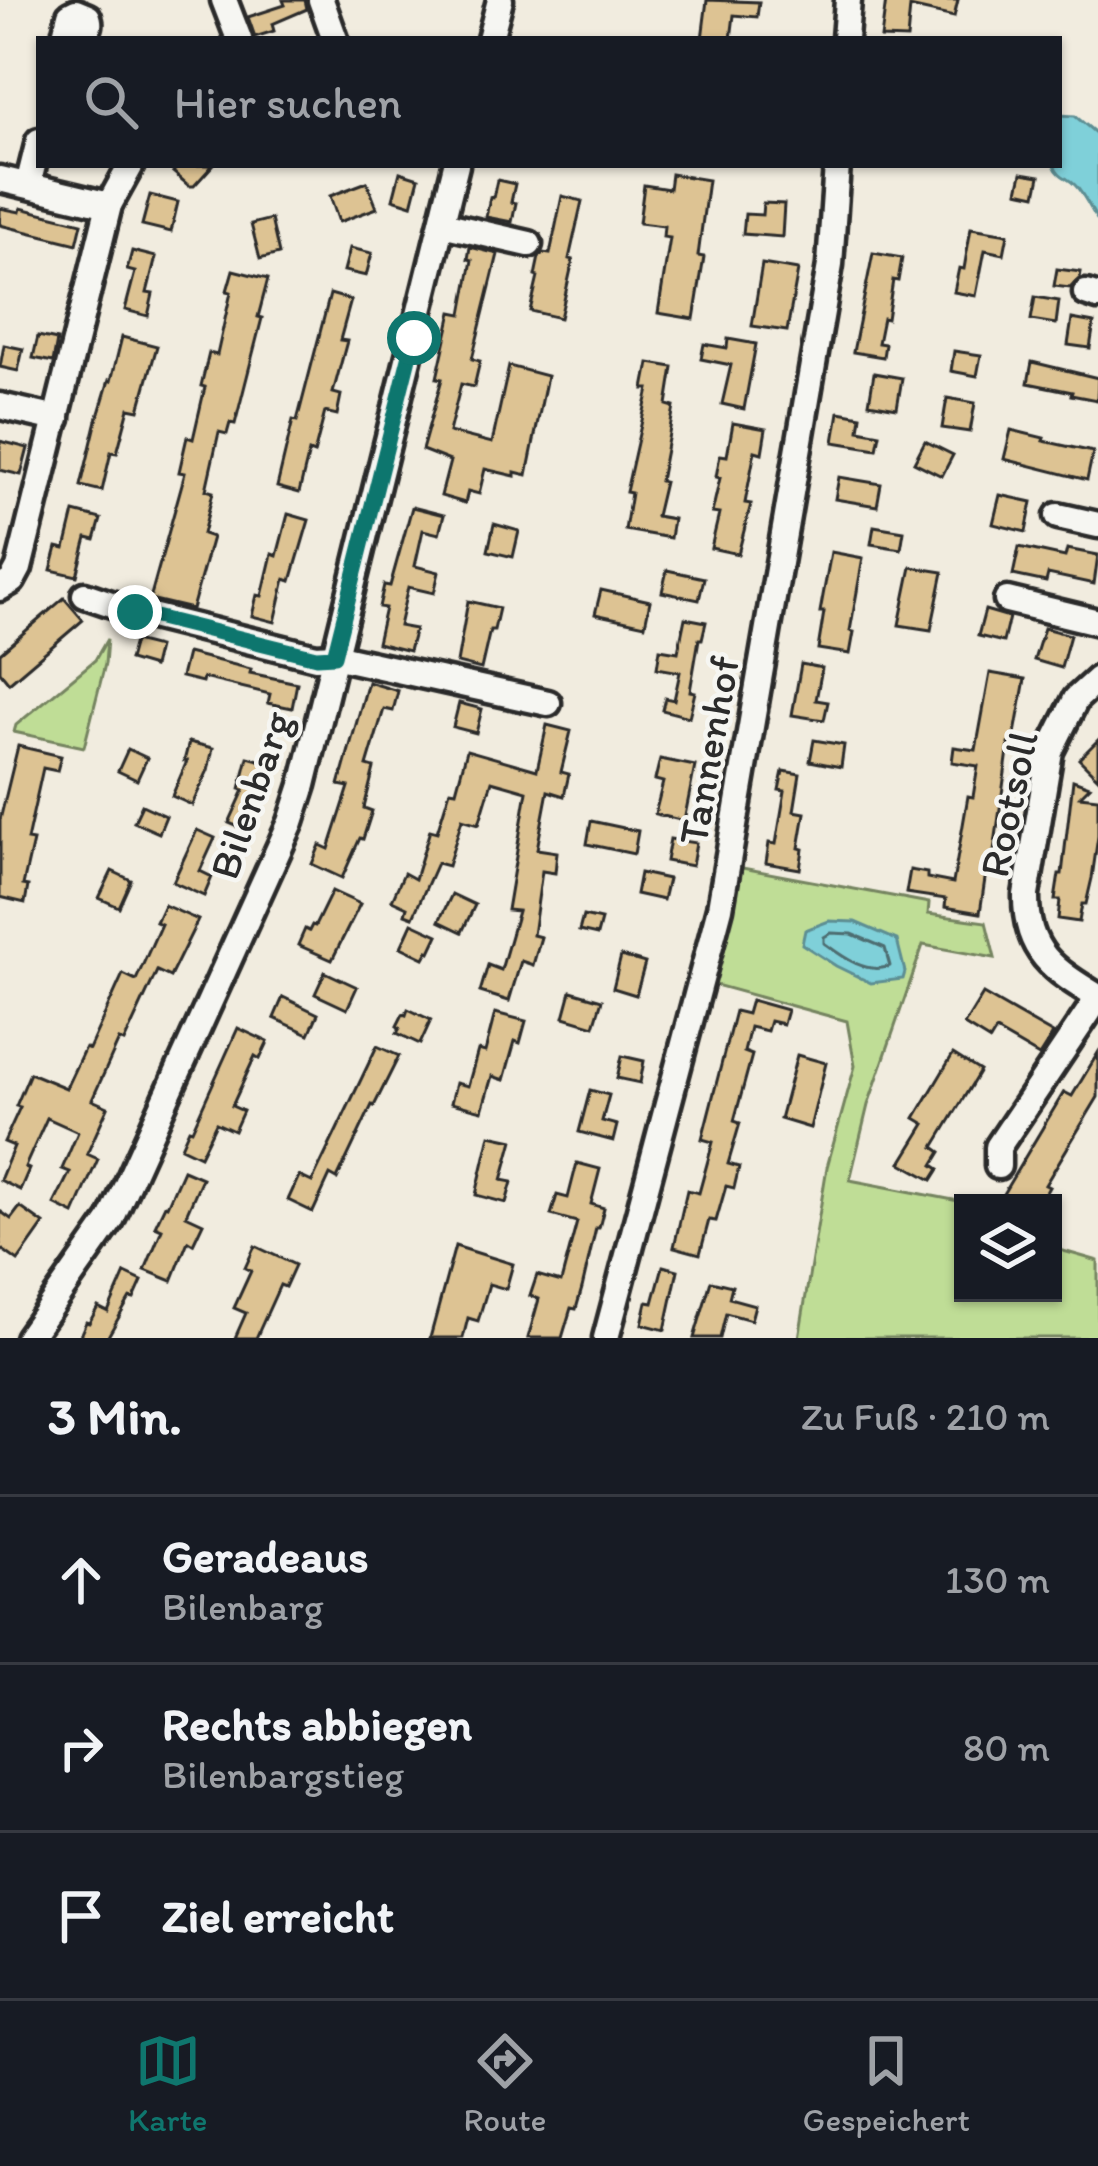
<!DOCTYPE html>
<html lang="de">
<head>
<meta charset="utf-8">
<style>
	body { margin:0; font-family:Itim,sans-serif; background:#242831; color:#f1f3f6 }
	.controls { position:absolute; right:36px; bottom:36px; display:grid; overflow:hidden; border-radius:0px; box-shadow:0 3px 9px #0004 }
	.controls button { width:108px; height:108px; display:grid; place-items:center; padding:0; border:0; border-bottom:3px solid #363941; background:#171b24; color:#f1f3f6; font:60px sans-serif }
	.stop { position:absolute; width:36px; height:36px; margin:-27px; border:9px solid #0f766e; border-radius:50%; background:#fff }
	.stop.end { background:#0f766e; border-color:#fff; box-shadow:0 3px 12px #0008 }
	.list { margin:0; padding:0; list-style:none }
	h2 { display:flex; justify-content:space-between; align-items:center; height:156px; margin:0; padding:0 48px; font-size:51px }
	h2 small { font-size:39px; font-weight:400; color:#9ea1a6 }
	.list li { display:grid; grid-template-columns:78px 1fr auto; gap:36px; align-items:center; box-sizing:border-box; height:168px; padding:0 48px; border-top:3px solid #363941 }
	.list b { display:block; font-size:45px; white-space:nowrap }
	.list p { margin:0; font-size:39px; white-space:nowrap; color:#9ea1a6 }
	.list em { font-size:39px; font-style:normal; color:#9ea1a6 }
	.icon { flex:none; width:66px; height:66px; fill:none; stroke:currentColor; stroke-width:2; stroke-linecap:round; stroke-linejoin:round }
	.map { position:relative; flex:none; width:1098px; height:1338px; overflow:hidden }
	.search { position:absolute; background:#171b24; box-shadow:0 3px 9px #0004; left:36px; right:36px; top:36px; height:132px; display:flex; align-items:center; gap:30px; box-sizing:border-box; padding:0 42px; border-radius:0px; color:#9ea1a6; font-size:45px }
	.sheet { height:660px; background:#171b24 }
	nav { display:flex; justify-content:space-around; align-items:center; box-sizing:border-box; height:168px; border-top:3px solid #363941; background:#171b24; font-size:33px; color:#9ea1a6 }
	nav a { display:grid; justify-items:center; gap:6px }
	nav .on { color:#0f766e }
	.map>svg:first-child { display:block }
	.green { fill:#bfdd96; stroke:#758460; stroke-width:3 }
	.water { fill:#7fd0d9; stroke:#5d8e93; stroke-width:3 }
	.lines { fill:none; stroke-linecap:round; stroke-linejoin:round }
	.shore { stroke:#4d6d71; stroke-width:3 }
	.building { fill:#ddc393; stroke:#2b2b2b; stroke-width:3 }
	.minor-casing { stroke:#2b2b2b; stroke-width:33 }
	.minor { stroke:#f6f6f2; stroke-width:24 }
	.route { stroke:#0f766e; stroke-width:15 }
	.labels { text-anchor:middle; stroke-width:9; stroke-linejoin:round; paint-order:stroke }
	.street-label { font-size:42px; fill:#2b2b2b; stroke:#f6f6f2 }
</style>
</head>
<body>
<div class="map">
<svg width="1098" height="1338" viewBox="0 0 1098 1338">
	<rect width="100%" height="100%" fill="#f1ecdf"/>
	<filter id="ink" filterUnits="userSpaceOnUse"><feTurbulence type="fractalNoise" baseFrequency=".00833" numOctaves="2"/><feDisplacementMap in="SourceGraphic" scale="24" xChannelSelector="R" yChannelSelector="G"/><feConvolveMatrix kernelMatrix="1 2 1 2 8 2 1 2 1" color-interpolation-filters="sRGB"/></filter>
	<g filter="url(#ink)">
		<g class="green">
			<path d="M107,639L105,664L84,747L14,732L16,725L95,660Z"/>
			<path d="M737,867L929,903L928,914L986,922L995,958L923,945L868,1105L850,1180L969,1203H963V1293H1053V1248L1098,1261V1338H799L827,1167L855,1066L847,1021L712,984Z"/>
		</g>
		<g class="water">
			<path d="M1059,115L1075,116L1098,135V221C1091,210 1084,194 1075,185C1066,176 1060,178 1054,165H1059Z"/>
			<path d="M829,921L855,922L897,940L905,972L903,979L871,983L836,966L802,944L805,930Z"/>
		</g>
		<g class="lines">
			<path class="shore" d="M831,933L852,934L885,948L890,966C866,975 843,957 824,943V937Z"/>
		</g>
		<g class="building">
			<path d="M283,0H305L307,9L272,24L274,31L255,37L248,17L285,5Z"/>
			<path d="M707,0L759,2L757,17L734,15L731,39H702Z"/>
			<path d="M886,0H958L954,17L910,7L907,39L881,38Z"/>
			<path d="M179,165H213L194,186H189L173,172Z"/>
			<path d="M400,172L419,178L412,205L393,199Z"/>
			<path d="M1022,173L1040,176L1036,195L1018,191Z"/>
			<path d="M671,174L708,180L698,256L704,257L694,319L658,313L670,238L663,237L664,226L639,223L644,185L669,189Z"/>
			<path d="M497,180L515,184L511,202L516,203L512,222L486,217L490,197L493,198Z"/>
			<path d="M367,182L377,208L339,222L330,196Z"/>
			<path d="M150,195L178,202L171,232L142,225Z"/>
			<path d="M562,196L582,201L569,259L573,260L560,318L530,311L538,277L535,276L539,257L543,253L550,254Z"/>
			<path d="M763,203L784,204L782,237L743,234L745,214L762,215Z"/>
			<path d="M0,208L20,212L21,208L82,223L77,244L0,225Z"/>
			<path d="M271,219L279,254L260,259L251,224Z"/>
			<path d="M971,228L1008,234L1004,254L985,250L976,296L954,292L959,268L964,269Z"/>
			<path d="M470,247L498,254L472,359L480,361L474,387L461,384L449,432L492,443L509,366L547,376L527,475L515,472V476L485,469L479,494L468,491L465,503L441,496L450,461L422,450L442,379L437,378L452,312L462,314L472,260L468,259Z"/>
			<path d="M350,248L372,253L366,276L344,271Z"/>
			<path d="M132,251L156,257L147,293L153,294L148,316L125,310L135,272L127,270Z"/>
			<path d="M873,253L902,258L898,281L893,280L887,319L883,318L878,343L885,344L883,357L853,352Z"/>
			<path d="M762,264L798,270L787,331L752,326Z"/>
			<path d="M1057,269L1081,272L1080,278L1070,288L1054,286Z"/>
			<path d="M233,270L268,279L258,317L262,318L235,424L230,423L227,434L219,432L206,490L213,492L203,534L212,537L192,609L150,599L185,473L179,472L187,437L193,439L205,387L201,386L209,353L217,355L231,292L227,291Z"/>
			<path d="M330,294L351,300L340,340L347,341L333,393L341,395L337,415L325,412L314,454L309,452L299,493L277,487L293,420L297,421Z"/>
			<path d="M1035,297L1059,301L1056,324L1031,320Z"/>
			<path d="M1072,319L1094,323L1090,348L1068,345Z"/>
			<path d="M38,336L57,340L53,362L33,358Z"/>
			<path d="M122,337L157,346L139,410L129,408L117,453L111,452L102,491L81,486L97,420L109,380L111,381Z"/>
			<path d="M728,339L756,344L744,409L722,404L731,365L701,359L704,344L727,348Z"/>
			<path d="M4,345L23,349L18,371L0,367Z"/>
			<path d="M954,351L981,355L977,376L951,371Z"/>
			<path d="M1032,362L1098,378L1097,400L1071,395L1072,392L1028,383Z"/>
			<path d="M649,363L673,367L667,405L674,407L660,481L664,482L656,516L673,519L670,538L625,530L631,493L626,492L649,389H644Z"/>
			<path d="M874,373L902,378L897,408L869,403Z"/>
			<path d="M947,398L975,403L970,432L942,428Z"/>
			<path d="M839,412L861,416L859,430L880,434L877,449L834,442Z"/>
			<path d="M733,423L766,429L762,453L755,451L745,503L751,504L738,554L711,548L719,514L712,513L720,478L716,477L720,455L727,456Z"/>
			<path d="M1011,430L1044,438L1043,441L1093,452L1087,480L1004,459Z"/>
			<path d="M0,441L28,448L21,475L0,470Z"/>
			<path d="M925,441L953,455L942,476L914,462Z"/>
			<path d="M839,477L881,484L877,506L835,499Z"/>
			<path d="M1000,495L1032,502L1026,532L993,524Z"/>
			<path d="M412,507L444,515L439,534L423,530L415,566L439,572L434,593L408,587L399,626L415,629L409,651L377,643L385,608L379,607L384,585L390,586Z"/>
			<path d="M74,512L101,519L95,540L87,538L77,576L51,570L57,547L65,549Z"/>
			<path d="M288,514L309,520L291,581L285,579L275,622L252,616L257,595L262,596L272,554L277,556Z"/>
			<path d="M494,524L519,531L513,557L488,551Z"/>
			<path d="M874,526L904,531L901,549L871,544Z"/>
			<path d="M1019,547L1065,557L1067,549L1098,555L1094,584L1048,574L1046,582L1013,575Z"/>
			<path d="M831,552L863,558L850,631L854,632L850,654L818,649L824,612H820Z"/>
			<path d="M911,567L943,572L931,630L899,625Z"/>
			<path d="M667,570L704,578L699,600L662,592Z"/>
			<path d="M601,590L650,601L645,625L595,614Z"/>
			<path d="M64,598L83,620L9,683L0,672V653Z"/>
			<path d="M468,601L499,608L494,630H490L481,669L457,663Z"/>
			<path d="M985,610L1009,617L1003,642L978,636Z"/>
			<path d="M685,618L706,622L702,639H699L693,674L690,691L695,692L689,717L662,710L665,698L674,700L680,672L657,668L660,649L678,652Z"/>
			<path d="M1044,628L1070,635L1061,668L1034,660Z"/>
			<path d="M134,641L158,647L153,667L129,660Z"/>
			<path d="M187,653L251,669L250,673L297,683L292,708L268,703L270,694L203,678L202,682L181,677Z"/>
			<path d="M801,664L822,668L816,700L828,702L824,720L792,715Z"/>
			<path d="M990,673L1025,679L1013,745L1009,744L991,873L986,872L980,913L945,907L946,899L906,893L910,870L927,873V878L953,883L968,796L973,797L978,766L952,762L954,747L976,750Z"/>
			<path d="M368,682L398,691L393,711L384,709L367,766L374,768L364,808L372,811L363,839L360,838L342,878L312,864L320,845L329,849L349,787L339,785Z"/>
			<path d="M459,703L482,709L476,733L453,727Z"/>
			<path d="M547,725L571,731L561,772L569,774L564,796L548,791L537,849L557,852L555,873L542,871L533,935L541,937L533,965L521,961L509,1001L480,992L488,965L501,970L518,911L507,910L527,791L492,781L479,824L462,819L448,866L437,863L413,917L405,914L407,907L392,900L404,873L415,879L430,830L437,832L450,790L456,791L467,750L537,770Z"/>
			<path d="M814,740L844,745L841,767L810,761Z"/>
			<path d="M1098,740V778L1079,759Z"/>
			<path d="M189,742L213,748L208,770L192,805L172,796L187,761H184Z"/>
			<path d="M18,746L61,756L57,771L43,768L27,840L33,841L23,885L28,886L25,903L0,897V820Z"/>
			<path d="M128,749L147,758L137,780L118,771Z"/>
			<path d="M248,757L273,764L263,803L250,832L229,823L244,790L240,789Z"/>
			<path d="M660,759L695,766L684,821L655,814L663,782L655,780Z"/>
			<path d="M783,771L800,774L794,811L805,813L799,848L803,849L800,869L766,863L769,843L776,844L785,791L779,790Z"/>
			<path d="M1073,780L1090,786L1080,796L1098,798V836L1092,878L1086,904H1082L1079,922L1058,919L1060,900H1055L1059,874H1062Z"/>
			<path d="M142,805L166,816L159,833L134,822Z"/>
			<path d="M591,821L638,831L634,854L587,844Z"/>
			<path d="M197,830L215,838L200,871L212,877L204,896L173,882Z"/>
			<path d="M670,839L696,843L692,866L666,861Z"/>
			<path d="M112,871L131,880L119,907L99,898Z"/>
			<path d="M640,873L668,879L663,900L636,894Z"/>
			<path d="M332,891L360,904L332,960L298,945L305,929L309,931L312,925L315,926Z"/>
			<path d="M452,894L475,905L462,932L439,921Z"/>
			<path d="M164,905L198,920L170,977L157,971L124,1042L119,1040L92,1100L108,1107L87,1154L98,1159L74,1214L54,1204L70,1172L62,1169L78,1132L47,1118L25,1167L29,1169L20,1190L0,1180L14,1146L4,1142L20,1107L16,1106L30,1073L66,1088L85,1047L89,1049L123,974L136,980L161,924L156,922Z"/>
			<path d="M583,916L601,920L597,935L579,931Z"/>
			<path d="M412,923L438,935L430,952L428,951L424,958L401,947Z"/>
			<path d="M621,956L645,963L636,995L613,988Z"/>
			<path d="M325,972L357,987L347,1009L315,994Z"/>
			<path d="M571,991L602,1000L594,1026L564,1017Z"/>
			<path d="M983,994L1053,1034L1039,1056L996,1031L990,1041L964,1025Z"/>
			<path d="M283,997L318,1014L309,1034L274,1018Z"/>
			<path d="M751,1000L787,1010L783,1024L770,1021L767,1031L750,1027L744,1052L752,1055L734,1121L740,1123L728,1164L739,1167L734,1188L726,1186L716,1221L709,1220L700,1254L674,1247L687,1190L699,1193L713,1142L702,1139L735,1011L747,1014Z"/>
			<path d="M408,1009L431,1020L420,1044L397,1033L400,1028L397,1026L403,1014L406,1015Z"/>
			<path d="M495,1013L526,1021L520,1043L515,1041L504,1080L492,1076L482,1111L451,1103L456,1083L468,1086L478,1050L485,1052Z"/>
			<path d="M238,1028L268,1042L260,1059L255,1056L232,1106L243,1111L234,1131L216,1123L200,1156L181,1147L189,1129L192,1130Z"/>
			<path d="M377,1046L399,1056L374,1106L372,1105L337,1179L330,1175L313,1212L288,1200L299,1176L312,1182Z"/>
			<path d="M1098,1053V1097L1045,1185L1049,1187L1040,1203H1018L1003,1194L1064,1092L1072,1096Z"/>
			<path d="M953,1054L980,1071L934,1147L941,1152L933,1165L939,1169L932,1180L901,1163L925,1124L915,1118Z"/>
			<path d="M797,1055L826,1063L810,1128L780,1119Z"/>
			<path d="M622,1056L644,1061L640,1083L617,1078Z"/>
			<path d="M590,1090L609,1095L602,1121L617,1125L613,1141L579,1132Z"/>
			<path d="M490,1135L513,1140L502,1180L512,1182L506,1203L476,1195Z"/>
			<path d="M577,1163L600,1169L591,1204L604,1208L599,1228H596L582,1288L576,1309L571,1308L562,1338H528L539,1299L530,1296L537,1275L561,1282L577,1222L551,1215L557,1195L568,1198Z"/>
			<path d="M183,1170L202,1178L186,1215L203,1223L193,1244L188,1241L172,1281L145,1270L162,1229L155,1226L165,1205L167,1206Z"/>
			<path d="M20,1207L44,1224L18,1261L0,1248V1211L11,1219Z"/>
			<path d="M255,1246L295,1265L285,1287L280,1285L256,1338H235L246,1313L234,1308L251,1271L245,1268Z"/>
			<path d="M455,1246L513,1264L506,1289L489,1284L478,1321L468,1318L463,1338H430Z"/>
			<path d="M663,1266L678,1270L665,1330L642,1324L647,1302L653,1303Z"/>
			<path d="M125,1273L142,1281L134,1299L130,1298L107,1338H79L86,1322L89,1323L98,1307L108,1312Z"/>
			<path d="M711,1281L732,1286L729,1298L755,1305L751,1320L726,1313L720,1338H694Z"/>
		</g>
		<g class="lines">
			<g class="minor-casing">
				<g id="minor">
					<path d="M224,0L239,39"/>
					<path d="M321,0L335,39"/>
					<path d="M64,39L70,15L76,12L88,17C93,31 81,35 70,39"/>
					<path d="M490,39L500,0"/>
					<path d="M845,39L848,0"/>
					<path d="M0,179L109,205"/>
					<path d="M28,185L39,141"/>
					<path d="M442,224L529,244"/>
					<path d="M1086,293L1098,297"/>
					<path d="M0,406L57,419"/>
					<path d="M1058,516L1098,525"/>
					<path d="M0,588L12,581L19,568L109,205L131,165"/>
					<path d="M85,595L135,612L316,657L334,656L548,703"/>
					<path d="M1007,600L1098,622"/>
					<path d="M1098,679L1076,699L1050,751L1026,895C1025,952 1054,970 1098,997"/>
					<path d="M998,1166V1147L1098,998"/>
					<path d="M28,1338L111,1220L291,822L303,785L456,165"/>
					<path d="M606,1338L720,908L830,265L837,165"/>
				</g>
			</g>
			<use href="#minor" class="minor"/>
		</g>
	</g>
	<g class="lines" filter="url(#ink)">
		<path class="route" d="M135,612L316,657L334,656L414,338"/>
	</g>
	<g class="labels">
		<g class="street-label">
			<text transform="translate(708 750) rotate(-80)" y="15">Tannenhof</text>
			<text transform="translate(250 795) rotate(-71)" y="15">Bilenbarg</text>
			<text transform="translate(1008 804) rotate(-78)" y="15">Rootsoll</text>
		</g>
	</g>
</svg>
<div class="controls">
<button><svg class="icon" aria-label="layers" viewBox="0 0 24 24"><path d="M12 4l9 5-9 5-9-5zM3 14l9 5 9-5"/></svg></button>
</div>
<div class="stop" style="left:414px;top:338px"></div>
<div class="stop end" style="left:135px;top:612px"></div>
<div class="search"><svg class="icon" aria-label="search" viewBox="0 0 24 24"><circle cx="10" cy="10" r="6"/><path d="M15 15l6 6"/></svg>Hier suchen</div>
</div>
<section class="sheet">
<h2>3 Min.<small>Zu Fuß · 210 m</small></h2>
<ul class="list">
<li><svg class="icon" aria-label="ahead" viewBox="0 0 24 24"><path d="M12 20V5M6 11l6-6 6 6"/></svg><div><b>Geradeaus</b><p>Bilenbarg</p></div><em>130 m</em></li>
<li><svg class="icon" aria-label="right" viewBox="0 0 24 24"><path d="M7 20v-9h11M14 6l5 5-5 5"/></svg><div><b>Rechts abbiegen</b><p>Bilenbargstieg</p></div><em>80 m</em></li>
<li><svg class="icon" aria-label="arrive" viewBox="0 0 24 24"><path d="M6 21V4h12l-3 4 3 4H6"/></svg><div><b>Ziel erreicht</b></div></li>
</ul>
</section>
<nav>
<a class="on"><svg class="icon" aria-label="map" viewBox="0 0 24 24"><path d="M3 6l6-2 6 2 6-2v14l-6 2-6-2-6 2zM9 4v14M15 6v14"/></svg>Karte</a>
<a><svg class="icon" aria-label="directions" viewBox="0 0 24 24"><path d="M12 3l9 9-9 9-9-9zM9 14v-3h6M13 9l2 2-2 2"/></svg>Route</a>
<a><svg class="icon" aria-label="saved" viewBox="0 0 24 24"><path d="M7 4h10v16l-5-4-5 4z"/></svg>Gespeichert</a>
</nav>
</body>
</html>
